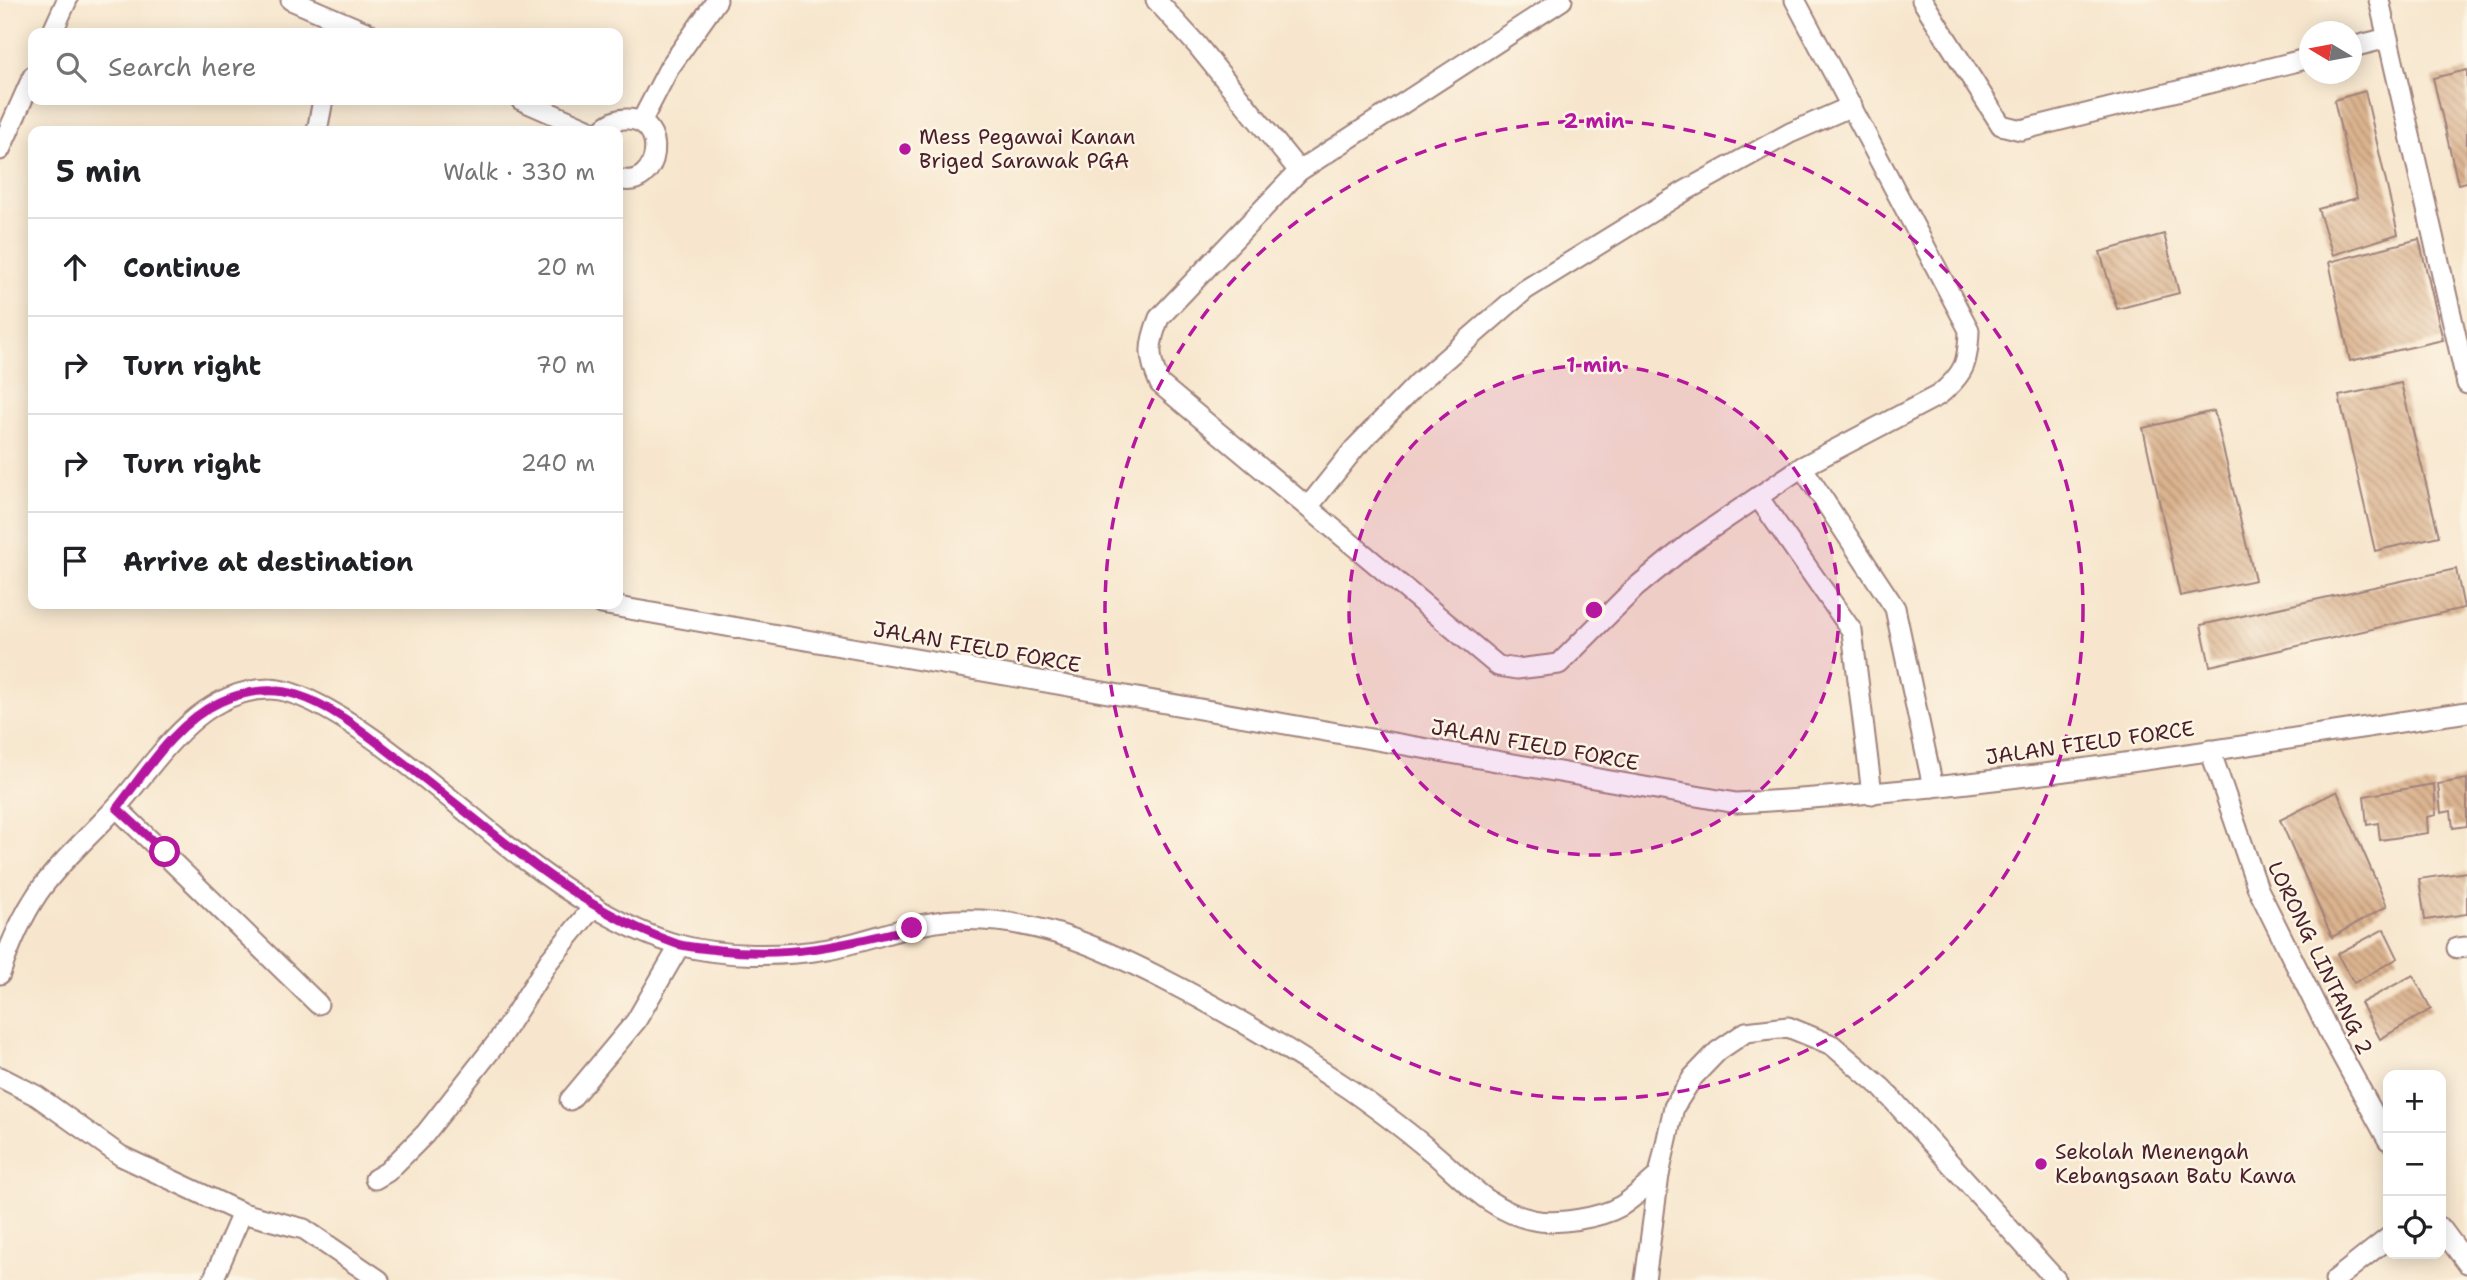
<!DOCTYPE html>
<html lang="en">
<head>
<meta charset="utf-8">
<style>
	body { margin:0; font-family:"Shantell Sans",sans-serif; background:#f6f6f6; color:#202124 }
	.controls { position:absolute; right:21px; bottom:21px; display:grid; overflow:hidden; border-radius:14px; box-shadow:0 4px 18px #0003 }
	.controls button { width:63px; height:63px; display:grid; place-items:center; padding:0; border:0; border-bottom:2px solid #e0e0e0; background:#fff; color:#202124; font:35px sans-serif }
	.compass { position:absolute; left:2299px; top:21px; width:63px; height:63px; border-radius:50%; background:#fff; box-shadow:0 4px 18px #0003; rotate:280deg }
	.stop { position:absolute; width:21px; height:21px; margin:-16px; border:5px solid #b5179e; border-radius:50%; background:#fff }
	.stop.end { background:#b5179e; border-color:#fff; box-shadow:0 2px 7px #0008 }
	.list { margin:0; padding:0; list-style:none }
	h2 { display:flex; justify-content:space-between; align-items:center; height:91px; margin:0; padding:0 28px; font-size:30px }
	h2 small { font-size:23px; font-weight:400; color:#757577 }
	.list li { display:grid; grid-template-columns:46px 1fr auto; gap:21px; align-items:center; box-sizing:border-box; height:98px; padding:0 28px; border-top:2px solid #e0e0e0 }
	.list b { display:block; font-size:26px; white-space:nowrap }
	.list em { font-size:23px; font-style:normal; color:#757577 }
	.icon { flex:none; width:38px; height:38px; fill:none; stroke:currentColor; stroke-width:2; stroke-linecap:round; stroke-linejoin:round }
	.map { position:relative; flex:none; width:2467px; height:1280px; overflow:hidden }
	.search { position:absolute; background:#fff; box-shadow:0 4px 18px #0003; left:28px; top:28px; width:595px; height:77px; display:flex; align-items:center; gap:18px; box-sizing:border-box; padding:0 24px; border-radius:14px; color:#757577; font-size:26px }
	.panel { position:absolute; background:#fff; box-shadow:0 4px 18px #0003; left:28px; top:126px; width:595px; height:483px; border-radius:14px }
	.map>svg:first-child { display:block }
	.building { fill:url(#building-back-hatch) }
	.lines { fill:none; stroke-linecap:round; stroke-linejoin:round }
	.minor-casing { stroke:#a0827c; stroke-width:23 }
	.minor { stroke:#fff; stroke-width:19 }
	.route { stroke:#b5179e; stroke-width:9 }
	.ring { fill:none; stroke:#b5179e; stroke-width:3.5; stroke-dasharray:12 9 }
	.poi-dot { fill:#b5179e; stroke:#fcf5e5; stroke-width:2.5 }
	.labels { text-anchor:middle; stroke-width:5; stroke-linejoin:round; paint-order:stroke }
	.poi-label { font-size:21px; fill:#4a1f2b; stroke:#fcf5e5; text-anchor:start }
	.street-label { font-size:21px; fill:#4a1f2b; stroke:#fcf5e5 }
	.centre { fill:#b5179e; stroke:#fcf5e5; stroke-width:3.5 }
	.ring-label { font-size:21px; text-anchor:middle; font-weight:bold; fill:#b5179e; stroke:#fcf5e5; stroke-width:5; stroke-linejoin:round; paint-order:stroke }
</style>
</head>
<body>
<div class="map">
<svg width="2467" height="1280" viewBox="0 0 2467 1280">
	<defs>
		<pattern id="building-back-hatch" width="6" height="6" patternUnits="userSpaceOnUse" patternTransform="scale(1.75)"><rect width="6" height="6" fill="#dbb38f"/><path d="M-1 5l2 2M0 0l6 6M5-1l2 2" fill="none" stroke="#b49175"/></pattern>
	</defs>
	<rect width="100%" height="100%" fill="#fcf5e5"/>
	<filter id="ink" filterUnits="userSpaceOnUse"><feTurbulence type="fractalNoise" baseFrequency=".0143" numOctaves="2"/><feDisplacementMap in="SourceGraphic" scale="14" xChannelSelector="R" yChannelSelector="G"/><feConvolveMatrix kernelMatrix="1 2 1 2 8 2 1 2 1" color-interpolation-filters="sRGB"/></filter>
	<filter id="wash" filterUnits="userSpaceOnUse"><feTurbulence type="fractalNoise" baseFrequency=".00686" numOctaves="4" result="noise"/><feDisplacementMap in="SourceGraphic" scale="28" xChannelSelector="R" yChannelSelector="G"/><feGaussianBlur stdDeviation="1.57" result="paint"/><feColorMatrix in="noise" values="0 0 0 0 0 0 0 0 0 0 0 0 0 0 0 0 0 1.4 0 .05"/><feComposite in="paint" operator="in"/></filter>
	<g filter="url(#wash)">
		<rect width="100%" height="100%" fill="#f7e6cd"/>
		<g id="blocks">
			<g class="building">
				<path d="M2467,70V182L2458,184L2433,78Z"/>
				<path d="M2365,91L2398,234L2333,255L2318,209L2357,198L2334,100Z"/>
				<path d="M2164,234L2179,293L2117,309L2100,252Z"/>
				<path d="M2419,239L2443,340L2350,361L2329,262Z"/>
				<path d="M2401,383L2439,536L2375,551L2339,396Z"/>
				<path d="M2214,411L2255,580L2180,596L2143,428Z"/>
				<path d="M2456,569L2464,608L2210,666L2201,625Z"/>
				<path d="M2467,779V826L2453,828L2451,811L2441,813L2438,784Z"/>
				<path d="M2434,784L2436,815L2427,817L2428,833L2380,840L2378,823L2367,825L2364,796Z"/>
				<path d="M2337,791L2387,906L2332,937L2280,820Z"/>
				<path d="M2467,872V914L2425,920L2419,879Z"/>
				<path d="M2384,929L2398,958L2354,983L2337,954Z"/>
				<path d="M2413,975L2431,1009L2380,1039L2361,1003Z"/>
			</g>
		</g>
	</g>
	<g filter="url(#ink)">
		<use href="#blocks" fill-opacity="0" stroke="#a0827c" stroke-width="2"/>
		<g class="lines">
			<g class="minor-casing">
				<g id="minor">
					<path d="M291,0L368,33"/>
					<path d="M1156,0L1197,45L1299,171"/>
					<path d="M1562,0L1299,171L1159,318C1148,346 1148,357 1160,384L1498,666L1517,669L1559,664L1635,588L1690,543L1802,467L1939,395C1965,373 1968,363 1969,330L1795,0"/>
					<path d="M1922,0L2001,125L2021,130L2310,58"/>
					<path d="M2379,0L2467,384"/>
					<path d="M52,33L67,0"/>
					<path d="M2352,47L2388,38"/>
					<path d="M521,100L592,131"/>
					<path d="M641,122L669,68L717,0"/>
					<path d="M317,131L323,100"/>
					<path d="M601,131C608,124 615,119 625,119C670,117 661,191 618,179"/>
					<path d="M0,150L33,76"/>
					<path d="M1802,467L1895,608L1933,787"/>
					<path d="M1758,497L1852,631L1872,794"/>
					<path d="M1308,507L1355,448L1418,383L1525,290L1685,191L1790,133L1852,106"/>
					<path d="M601,604L1736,803C1981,790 2224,748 2467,712"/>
					<path d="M2210,750L2258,889L2330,1034L2388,1140"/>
					<path d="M117,808L318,1004"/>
					<path d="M2457,948L2467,947"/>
					<path d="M0,974C9,947 22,917 38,893C63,857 103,825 131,790C167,746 206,689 270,689C334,690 470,818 524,859C569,893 624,930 679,945C724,957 782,957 828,949C870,941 911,923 954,920C1030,916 1094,944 1161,978C1226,1011 1288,1048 1349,1089C1376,1108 1403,1128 1428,1149C1462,1176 1488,1211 1533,1220C1557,1225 1600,1218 1621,1206C1634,1198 1647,1185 1659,1175"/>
					<path d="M0,1077L37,1096L121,1156L242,1213L304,1229L379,1280"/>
					<path d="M570,1100L636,1021L680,945"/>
					<path d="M375,1179L387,1172L425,1134L498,1041L549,961L594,906"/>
					<path d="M2441,1228L2467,1263"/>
					<path d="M213,1280L242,1213"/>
					<path d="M1645,1280L1659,1175L1674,1107L1693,1077L1718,1051L1746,1032L1788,1027L1832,1045L1882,1088L2056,1280"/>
					<path d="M2335,1280L2388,1238"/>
				</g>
			</g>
			<use href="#minor" class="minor"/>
		</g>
	</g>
	<g class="lines" filter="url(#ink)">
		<path class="route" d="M165,852L117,808C146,771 176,722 220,702C243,691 272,687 297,695C336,707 372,739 404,763C491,829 571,907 677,944C690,948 705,948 719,950C789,958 845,945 912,928"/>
	</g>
	<circle cx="1594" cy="610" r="245" fill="#b5179e" fill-opacity=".12"/>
	<g class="ring">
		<circle cx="1594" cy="610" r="245"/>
		<circle cx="1594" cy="610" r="489"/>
	</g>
	<g class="poi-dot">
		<circle cx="905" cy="149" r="7"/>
		<circle cx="2041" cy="1164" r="7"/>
	</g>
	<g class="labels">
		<g class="poi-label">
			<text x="919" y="144">Mess Pegawai Kanan<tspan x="919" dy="24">Briged Sarawak PGA</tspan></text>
			<text x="2055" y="1159">Sekolah Menengah<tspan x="2055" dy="24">Kebangsaan Batu Kawa</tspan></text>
		</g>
		<g class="street-label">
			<text transform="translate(977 647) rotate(10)" y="7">JALAN FIELD FORCE</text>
			<text transform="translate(2090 743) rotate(-8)" y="7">JALAN FIELD FORCE</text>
			<text transform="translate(1535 745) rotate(10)" y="7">JALAN FIELD FORCE</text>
			<text transform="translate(2320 958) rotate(64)" y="7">LORONG LINTANG 2</text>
		</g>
	</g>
	<circle cx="1594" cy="610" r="10" class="centre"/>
	<g class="ring-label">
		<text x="1594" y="128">2 min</text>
		<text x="1594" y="372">1 min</text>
	</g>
</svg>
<div class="controls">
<button>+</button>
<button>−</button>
<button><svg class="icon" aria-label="locate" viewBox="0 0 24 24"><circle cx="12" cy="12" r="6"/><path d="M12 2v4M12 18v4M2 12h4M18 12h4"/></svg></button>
</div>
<svg class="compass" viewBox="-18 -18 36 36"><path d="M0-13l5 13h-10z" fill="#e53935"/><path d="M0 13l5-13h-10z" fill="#757577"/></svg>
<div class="stop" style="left:165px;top:852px"></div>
<div class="stop end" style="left:912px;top:928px"></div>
<div class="search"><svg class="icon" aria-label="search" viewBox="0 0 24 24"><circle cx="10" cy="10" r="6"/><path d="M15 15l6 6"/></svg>Search here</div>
<section class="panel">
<h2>5 min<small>Walk · 330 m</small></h2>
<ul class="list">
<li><svg class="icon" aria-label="ahead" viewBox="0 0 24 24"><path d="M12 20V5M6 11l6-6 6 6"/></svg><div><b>Continue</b></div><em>20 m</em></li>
<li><svg class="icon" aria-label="right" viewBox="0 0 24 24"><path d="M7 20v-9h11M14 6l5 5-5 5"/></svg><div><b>Turn right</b></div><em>70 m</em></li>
<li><svg class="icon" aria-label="right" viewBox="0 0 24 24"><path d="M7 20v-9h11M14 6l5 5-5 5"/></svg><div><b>Turn right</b></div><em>240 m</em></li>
<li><svg class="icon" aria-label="arrive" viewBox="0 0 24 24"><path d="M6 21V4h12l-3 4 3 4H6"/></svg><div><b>Arrive at destination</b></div></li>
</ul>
</section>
</div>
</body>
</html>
